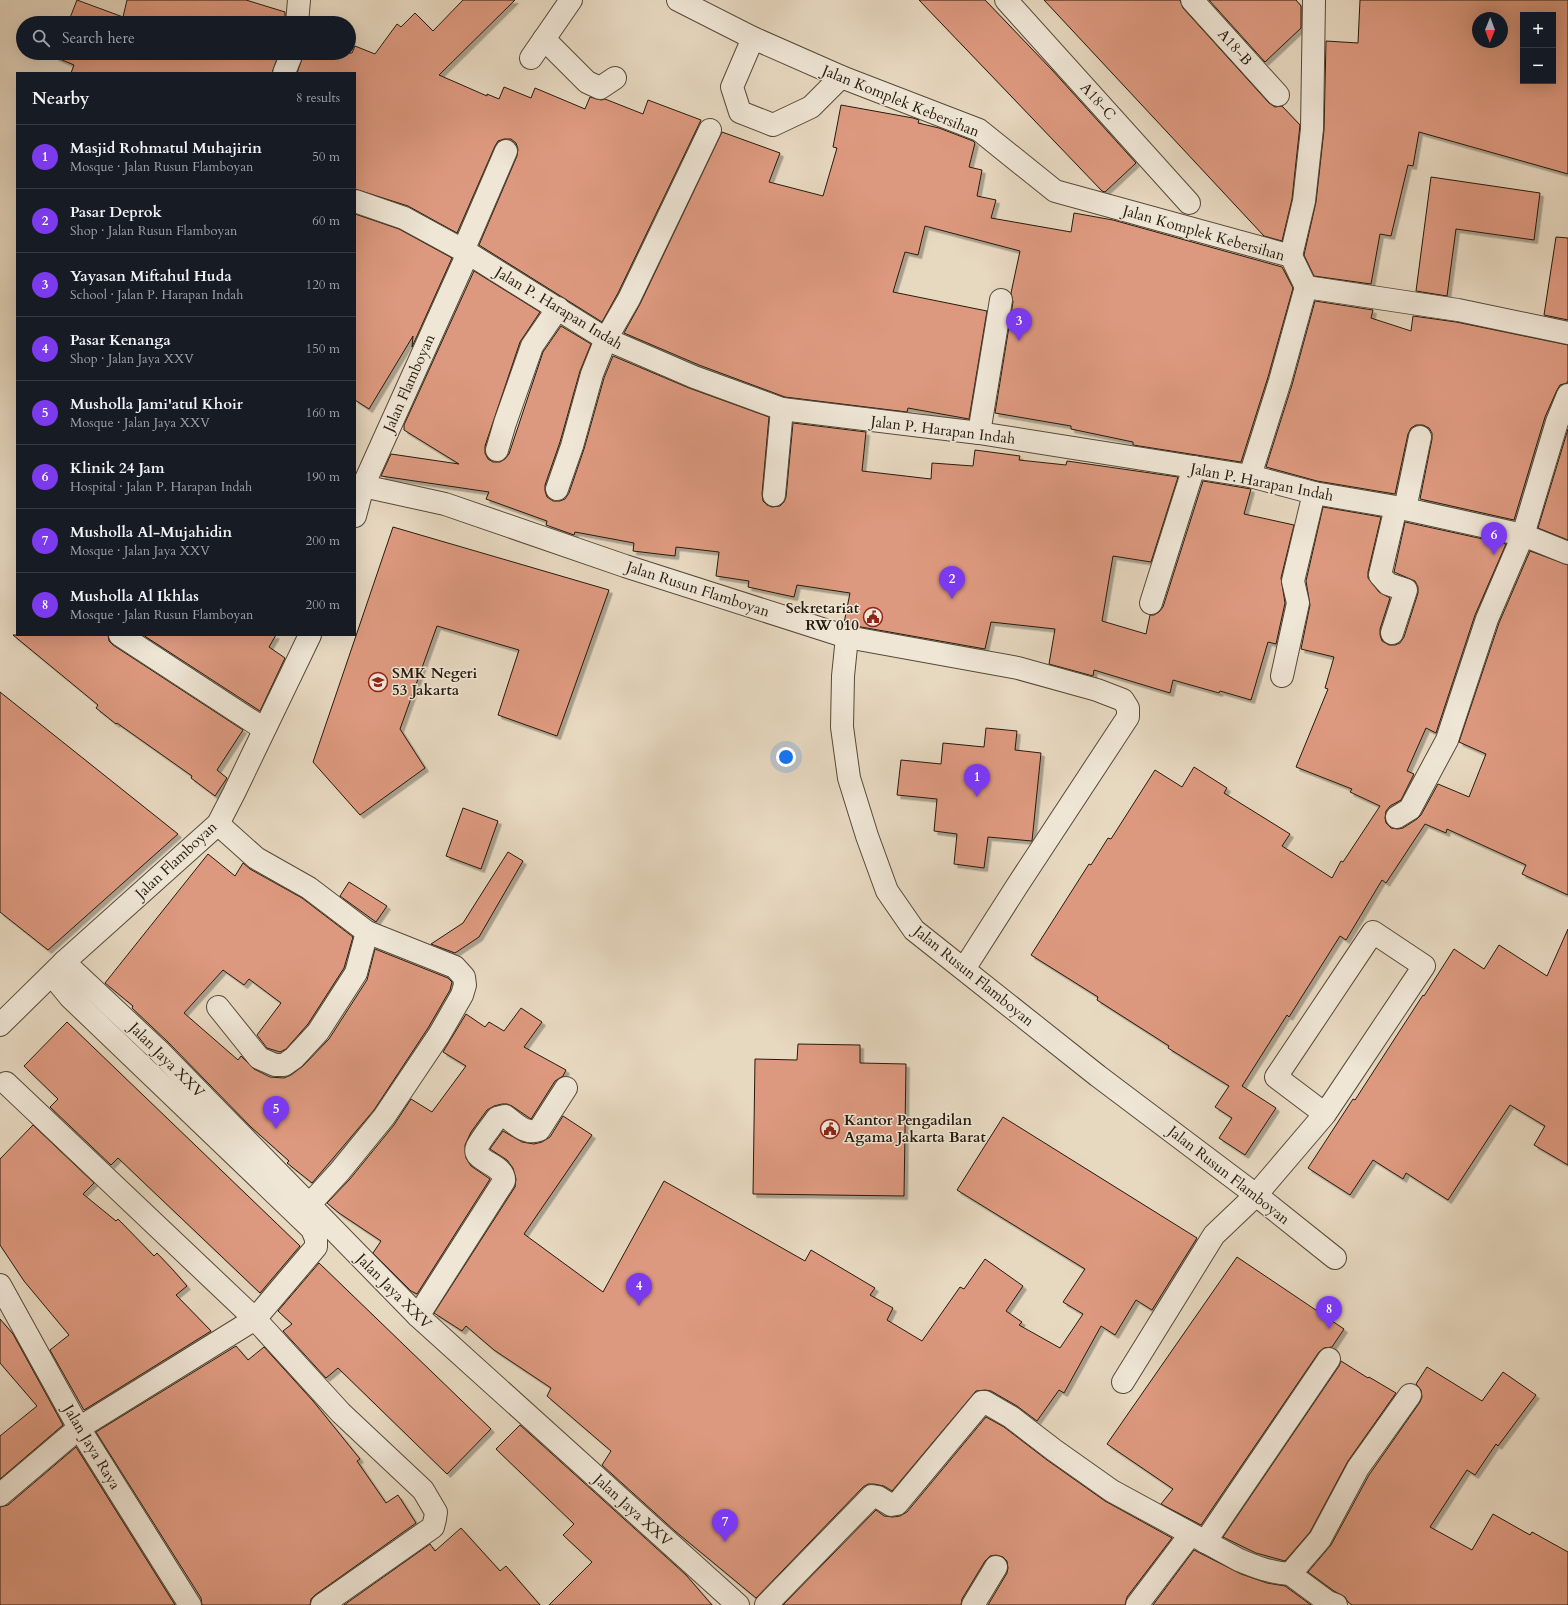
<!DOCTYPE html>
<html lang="en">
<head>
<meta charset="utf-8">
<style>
	body { margin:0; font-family:Cardo,serif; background:#242831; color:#f1f3f6 }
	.controls { position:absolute; right:12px; top:12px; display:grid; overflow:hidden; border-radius:0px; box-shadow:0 4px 16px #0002 }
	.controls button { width:36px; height:36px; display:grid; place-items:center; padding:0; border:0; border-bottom:1px solid #363941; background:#171b24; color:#f1f3f6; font:20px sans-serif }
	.compass { position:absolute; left:1472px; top:12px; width:36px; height:36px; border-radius:50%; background:#171b24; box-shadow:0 4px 16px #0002; rotate:181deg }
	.you { position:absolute; left:786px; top:757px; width:14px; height:14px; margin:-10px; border:3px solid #fff; border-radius:50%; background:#1a73e8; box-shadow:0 0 0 6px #1a73e833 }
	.badge { display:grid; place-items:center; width:26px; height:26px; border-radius:50%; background:#7c3aed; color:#fff; font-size:13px; font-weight:700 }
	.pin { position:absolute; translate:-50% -33px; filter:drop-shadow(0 1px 2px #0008) }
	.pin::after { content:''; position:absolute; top:21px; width:14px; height:12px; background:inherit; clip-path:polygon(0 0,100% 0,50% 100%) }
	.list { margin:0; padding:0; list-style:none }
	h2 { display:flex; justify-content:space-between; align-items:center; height:52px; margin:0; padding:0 16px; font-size:17px }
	h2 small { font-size:13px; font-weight:400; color:#9ea1a6 }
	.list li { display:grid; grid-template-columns:26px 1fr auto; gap:12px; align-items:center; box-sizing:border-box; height:64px; padding:0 16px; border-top:1px solid #363941 }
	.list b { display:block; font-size:15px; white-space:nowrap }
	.list p { margin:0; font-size:13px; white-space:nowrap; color:#9ea1a6 }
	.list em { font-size:13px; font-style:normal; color:#9ea1a6 }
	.icon { flex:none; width:22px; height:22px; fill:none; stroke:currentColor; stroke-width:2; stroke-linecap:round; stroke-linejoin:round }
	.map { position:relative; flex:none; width:1568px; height:1605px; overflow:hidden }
	.search { position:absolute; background:#171b24; box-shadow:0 4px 16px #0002; left:16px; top:16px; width:340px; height:44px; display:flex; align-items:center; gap:10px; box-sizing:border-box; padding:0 14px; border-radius:22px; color:#9ea1a6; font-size:15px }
	.panel { position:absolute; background:#171b24; box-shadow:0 4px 16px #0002; left:16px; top:72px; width:340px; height:564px; border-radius:0px }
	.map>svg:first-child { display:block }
	.building { fill:#dd997f; stroke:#261b0c; fill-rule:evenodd; filter:url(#shadow) }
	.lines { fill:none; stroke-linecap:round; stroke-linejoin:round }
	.minor-casing { stroke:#564a39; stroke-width:24 }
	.minor { stroke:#efe6d6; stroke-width:22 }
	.labels { text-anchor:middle; stroke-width:3; stroke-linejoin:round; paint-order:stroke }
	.street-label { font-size:15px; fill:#261b0c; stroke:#efe6d6 }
	.poi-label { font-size:15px; font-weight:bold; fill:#261b0c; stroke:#efe6d6; text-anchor:start }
</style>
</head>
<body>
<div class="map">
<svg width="1568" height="1605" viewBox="0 0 1568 1605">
	<defs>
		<filter id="shadow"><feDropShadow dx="3.5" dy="3.5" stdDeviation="0" flood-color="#0004"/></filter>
	</defs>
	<rect width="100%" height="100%" fill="#e7d8c0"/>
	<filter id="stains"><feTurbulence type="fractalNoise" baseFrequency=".005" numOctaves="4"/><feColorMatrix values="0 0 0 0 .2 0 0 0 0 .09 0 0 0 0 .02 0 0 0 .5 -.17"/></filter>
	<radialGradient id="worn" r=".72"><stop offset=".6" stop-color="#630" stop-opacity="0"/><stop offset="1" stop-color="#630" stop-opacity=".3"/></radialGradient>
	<g class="building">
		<path d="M77,0L123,17L127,0H246L285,12V23H68Z"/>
		<path d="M463,0H515L439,75L487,96V94L499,99L504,87L531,98L535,88L585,109L590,97L601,100L605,99L643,114L648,100L701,120L618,293L602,322L479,245L517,156L518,149L516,143L511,139H504L498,141L495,146L457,233L408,206L355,189V73H297L304,53H352L355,46L375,54L397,24L401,27L415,13L433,31Z"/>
		<path d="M919,0H985L1052,70L1136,163L1105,192L1102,191Z"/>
		<path d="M1044,0H1180L1183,8L1269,103L1275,107L1282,106L1300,125L1292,199L1282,241L1264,236Z"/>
		<path d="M1209,0H1296L1301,6V28L1265,62Z"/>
		<path d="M1360,0H1568V174L1419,132L1413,166L1408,165L1391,236L1380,234L1371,284L1314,276L1304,255L1316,202L1324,130L1326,41L1358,43ZM1523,15H1553V81H1523ZM1478,18H1502V42H1478Z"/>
		<path d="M57,53H279L272,73H71L74,65L55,57Z"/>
		<path d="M841,105L913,118L919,120L918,123L939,128L973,141L975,143L969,167L982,170L977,196L996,200L991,218L1071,232L1074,213L1113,220L1282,267L1293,288L1268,377L1241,462L1133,445V442L1071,429V426L995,413L1013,302L1011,293L1020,251L925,226L918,255L905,252L893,292L987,311L969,419L908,408L907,412L785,397L699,365L624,333L640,304L722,132L780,153L769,182L823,196L837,148L833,147Z"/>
		<path d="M1431,177L1540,193L1534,240L1456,229L1447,296L1416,291Z"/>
		<path d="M355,214L399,229L452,258L412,347L413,336L369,409L355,400Z"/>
		<path d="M1556,237L1568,238V320L1544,315Z"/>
		<path d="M474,271L540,312L520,342L485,446V453L488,459L493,462H500L505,459L509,454L543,352L561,326L591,344L580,371L560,442L545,485V491L547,497L553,501H560L565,499L569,493L584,449L604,378L613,356L689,388L769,417L762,494L763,501L767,505L772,507L780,506L784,502L786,497L793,423L866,432L862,471L931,479L932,463L973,466L975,450L1020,456L1019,460L1066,465L1067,461L1178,477L1151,562L1113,556L1102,621L1146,634L1150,615H1154L1159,612L1163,607L1203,481L1251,489L1244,514L1294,525L1281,578L1285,603L1276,644L1268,642L1251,700L1220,691L1219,693L1173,680L1170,693L1094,670L1093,676L1049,664L1055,629L991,622L985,649L850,625L844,623L850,593L797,585L794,597L748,587L749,581L716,576L719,552L676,547L675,556L633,551L634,543L575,532L574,535L546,525L547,521L486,499L489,492L381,476L391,454L459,464L404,430V425Z"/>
		<path d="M1315,301L1373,310L1371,318L1411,331L1413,316L1456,322L1568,345V381L1567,383L1560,385L1557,390L1545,417L1514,520L1420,499L1432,439V433L1429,428L1423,425H1416L1411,428L1408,434L1395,494L1317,481L1266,467L1292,385Z"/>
		<path d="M1568,429V540L1538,528Z"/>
		<path d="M1323,507L1381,517L1368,572V578L1379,592L1390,598L1380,629V635L1382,641L1389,645H1395L1400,643L1404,637L1418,593V587L1415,581L1394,572L1405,522L1506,544L1475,615L1436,733L1426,728L1407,771L1414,774L1401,800L1390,806L1386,811L1385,818L1386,823L1391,828L1398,829L1403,828L1417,819L1421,815L1438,784L1469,797L1486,754L1459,742L1499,623L1530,551L1568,565V895L1522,874L1526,865L1447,829L1446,833L1425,824L1386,883L1382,880L1346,940L1340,936L1289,1017L1287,1015L1242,1086L1276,1108L1245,1155L1219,1138L1232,1118L1215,1107L1229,1086L1168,1048L1169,1046L1097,1000L1098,997L1031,955L1089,864L1091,865L1108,838L1111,839L1155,770L1182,787L1194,767L1227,788L1224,793L1290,834L1282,846L1332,878L1341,861L1343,862L1380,806L1350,792L1352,789L1296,767L1328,689L1325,688L1334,657L1301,649L1310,605L1306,581Z"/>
		<path d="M393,527L609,590L557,736L498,715L519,650L437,626L400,729L425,768L360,815L313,762Z"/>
		<path d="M13,635H108L109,641L113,645L243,730L217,770L227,778L215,796L191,778L192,776L117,723L116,724L96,708L98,705Z"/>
		<path d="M143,635H276L269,647L285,658L260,711Z"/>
		<path d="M0,692L178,834L48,950L0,912Z"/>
		<path d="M986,728L1017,731L1015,750L1041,753L1032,841L988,837L984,868L954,864L957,834L934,831L937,799L897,795L901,760L941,764L943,743L984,747Z"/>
		<path d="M463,808L498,821L481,869L446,856Z"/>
		<path d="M508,852L523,861L479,937L455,953L431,944L463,923Z"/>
		<path d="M208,854L235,876L243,863L250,869L302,898L353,937L344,968L308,1024L286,1049L280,1052L267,1048L257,1035L281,1003L249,979L244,985L223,970L184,1013L238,1060L241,1056L254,1069L270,1077L284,1078L291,1075L303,1066L329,1039L367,980L375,949L448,978L452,982L450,990L428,1028L374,1110L312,1183L287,1163L289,1161L251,1127L168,1042L132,1008L133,1006L105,983Z"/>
		<path d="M349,882L387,906L376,922L340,896Z"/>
		<path d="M1568,929V1165L1534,1145L1545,1126L1510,1105L1448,1200L1406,1173L1403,1179L1373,1160L1350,1195L1308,1168L1353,1099L1355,1100L1423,995L1424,996L1454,949L1484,969L1499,945L1547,976Z"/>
		<path d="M521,1008L542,1022L524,1047L566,1070L563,1076L555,1081L531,1119L512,1106L507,1104H502L494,1106L487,1110L471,1132L465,1145L466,1158L471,1166L490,1179L417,1294L411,1291L373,1253L381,1241L339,1213L327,1203L350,1179L394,1125L411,1099L432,1112L466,1066L443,1052L466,1014L485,1027L489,1022L504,1031Z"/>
		<path d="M67,1022L300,1246L260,1293L118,1158L111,1165L50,1107L58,1099L24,1066Z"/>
		<path d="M798,1044L860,1045V1063L906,1064L904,1196L753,1194L755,1059L797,1060Z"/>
		<path d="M563,1116L592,1135L524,1234L603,1292L664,1181L805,1261L811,1250L875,1288L870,1295L893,1308L887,1320L922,1341L960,1287L964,1289L985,1259L1023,1286L1006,1311L1022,1322L1019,1325L1060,1348L1083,1314L1063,1302L1085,1269L957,1190L1003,1117L1197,1238L1152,1310L1136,1300L1115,1335L1101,1326L1064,1393L1059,1390L1037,1421L1017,1406L991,1391L985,1390L976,1391L892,1491L884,1486L874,1484H868L863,1487L756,1598L675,1531L602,1465L611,1451L547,1396L551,1388L494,1350L466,1326L462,1331L434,1313L515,1187L516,1179L513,1168L507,1160L490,1149L492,1146L503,1131L522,1142L534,1144L542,1142L550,1137Z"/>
		<path d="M33,1125L94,1183L83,1194L116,1221L118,1219L154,1256L157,1253L173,1270L187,1286L176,1295L211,1331L84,1410L50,1350L69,1335L24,1281L0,1245V1159Z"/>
		<path d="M1237,1257L1344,1329L1332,1347L1324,1348L1319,1352L1201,1525L1161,1504L1173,1489L1107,1444Z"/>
		<path d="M319,1263L491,1429L447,1474L338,1368L326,1378L283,1331L292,1324L278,1311Z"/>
		<path d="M0,1319L13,1334L63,1425L0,1479V1436L37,1406L0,1363Z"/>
		<path d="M236,1346L248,1360L264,1347L313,1401L360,1459L357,1461L386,1503L398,1495L416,1523L315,1595L311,1599L310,1605H202L201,1598L96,1432Z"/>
		<path d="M1341,1361L1368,1378L1369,1377L1396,1393L1348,1461L1310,1532L1285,1561L1256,1553L1223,1537L1339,1366Z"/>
		<path d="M1427,1367L1482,1401L1503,1372L1536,1395L1498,1446L1496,1444L1475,1475L1467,1470L1430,1527L1472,1550L1493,1514L1530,1535L1532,1532L1568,1552V1605H1352L1348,1602L1345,1597L1334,1591L1308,1572L1331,1545L1369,1475L1420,1402L1422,1397L1421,1390L1416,1384Z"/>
		<path d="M986,1417L1004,1427L1047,1460L1105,1501L1172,1538L1127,1597L1125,1605H988L1007,1573L1008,1568L1007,1561L1003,1557L996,1555L990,1556L985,1561L962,1599L961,1605H783L876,1510L884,1516L893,1517L900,1516L907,1512Z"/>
		<path d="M520,1425L686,1575L712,1605H549L592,1562L563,1535L574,1524L496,1449Z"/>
		<path d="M76,1447L175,1605H0V1507L8,1505Z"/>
		<path d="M461,1528L500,1571L506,1566L540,1605H344L430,1544L435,1551Z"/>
		<path d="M1194,1550L1241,1574L1267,1583L1285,1586L1311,1605H1153Z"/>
	</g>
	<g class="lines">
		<g class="minor-casing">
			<g id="minor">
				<path d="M678,0L753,38L844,78L979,130L1055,191L1291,256L1306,287"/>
				<path d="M1006,0L1189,203"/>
				<path d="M1192,0L1278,95"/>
				<path d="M297,23L299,0"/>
				<path d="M753,38L732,87L740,112L773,125L811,107L841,77"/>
				<path d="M544,39L587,82L600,88L615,78"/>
				<path d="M531,58L571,0"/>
				<path d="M284,73L292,53"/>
				<path d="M355,201L404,218L468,253L606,339L694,377L782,409L979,433L1250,476L1314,493L1396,507L1523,535L1568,553"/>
				<path d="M463,251L506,151"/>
				<path d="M1291,256L1304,201L1312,129L1314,0"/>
				<path d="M1306,287L1458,310L1568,333"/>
				<path d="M979,433L1001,300"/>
				<path d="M497,450L505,423L532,346L558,308"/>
				<path d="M1250,476L1280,381L1306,287"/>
				<path d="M363,486L445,504L625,566L847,637L1018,668L1097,690L1123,700L1128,708V717L1017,886L964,969"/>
				<path d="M557,489L572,446L592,374L606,339L629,299L710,130"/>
				<path d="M774,495L782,409"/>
				<path d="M1405,509L1420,437"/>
				<path d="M355,516L363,486L468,253"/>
				<path d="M1151,603L1194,467"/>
				<path d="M1392,633L1406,590L1388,584L1380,575L1396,507"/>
				<path d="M120,635L264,729"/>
				<path d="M847,637L843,676L842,727L849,778L867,836L887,891L914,930L1098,1076L1256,1195L1335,1258"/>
				<path d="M1282,676L1298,603L1293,581L1314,493"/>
				<path d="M1397,817L1410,809L1447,740L1487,619L1523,535L1557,422L1568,395"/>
				<path d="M218,824L256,858L309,888L367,932L455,967L464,977L465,985L462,995L439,1035L384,1117L340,1171L309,1205"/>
				<path d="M64,962L159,1051L418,1316L738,1605"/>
				<path d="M52,975L70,997L312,1229L316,1239V1247L255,1319L341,1413L423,1490L436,1512L435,1519L433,1527L322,1605"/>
				<path d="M218,1007L259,1058L275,1065H284L294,1058L318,1032L356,973L367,932"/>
				<path d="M0,1025L64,962L218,824L234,793L310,635"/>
				<path d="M0,1285L79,1428L190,1605"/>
				<path d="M418,1316L504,1181C505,1163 471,1162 477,1147C482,1137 491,1127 497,1118L505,1116C516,1124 525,1135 539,1130L566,1088"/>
				<path d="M1123,1382L1214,1235L1256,1195L1325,1114L1424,966L1373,932L1276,1077L1325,1114"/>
				<path d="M0,1495L79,1428L255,1319L6,1083"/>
				<path d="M1205,1542L1329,1359"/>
				<path d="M1290,1574L1328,1602L1336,1605"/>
				<path d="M766,1605L872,1496L878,1497L891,1505L897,1504L982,1402H985L1011,1417L1054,1450L1112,1491L1239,1560C1256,1567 1271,1573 1290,1574L1320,1539L1358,1468L1410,1395"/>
				<path d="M973,1605L996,1567"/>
				<path d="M1137,1605L1190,1535"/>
			</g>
		</g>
		<use href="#minor" class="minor"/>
	</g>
	<defs>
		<g id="civic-ring" transform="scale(1)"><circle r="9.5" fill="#efe6d6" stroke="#8f2418" stroke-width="1.5"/><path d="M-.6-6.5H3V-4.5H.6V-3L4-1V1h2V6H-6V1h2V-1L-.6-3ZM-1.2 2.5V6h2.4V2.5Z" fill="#8f2418"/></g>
		<g id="school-ring" transform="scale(1)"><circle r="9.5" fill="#efe6d6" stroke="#8f2418" stroke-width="1.5"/><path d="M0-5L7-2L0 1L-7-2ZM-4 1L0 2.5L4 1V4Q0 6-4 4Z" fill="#8f2418"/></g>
	</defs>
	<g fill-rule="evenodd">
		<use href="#civic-ring" x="873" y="617"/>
		<use href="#school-ring" x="378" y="682"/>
		<use href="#civic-ring" x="830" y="1129"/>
	</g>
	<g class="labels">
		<g class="street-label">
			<text transform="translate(1235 47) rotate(48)" y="5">A18-B</text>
			<text transform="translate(901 101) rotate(22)" y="5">Jalan Komplek Kebersihan</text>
			<text transform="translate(1098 101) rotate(48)" y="5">A18-C</text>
			<text transform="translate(1204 233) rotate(16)" y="5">Jalan Komplek Kebersihan</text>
			<text transform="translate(559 308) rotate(31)" y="5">Jalan P. Harapan Indah</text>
			<text transform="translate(409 383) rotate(-66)" y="5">Jalan Flamboyan</text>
			<text transform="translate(943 430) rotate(7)" y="5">Jalan P. Harapan Indah</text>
			<text transform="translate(1262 482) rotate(11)" y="5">Jalan P. Harapan Indah</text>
			<text transform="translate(698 589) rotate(18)" y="5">Jalan Rusun Flamboyan</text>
			<text transform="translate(176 860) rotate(-43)" y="5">Jalan Flamboyan</text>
			<text transform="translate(974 976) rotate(39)" y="5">Jalan Rusun Flamboyan</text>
			<text transform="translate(167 1060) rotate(45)" y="5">Jalan Jaya XXV</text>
			<text transform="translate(1229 1175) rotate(38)" y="5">Jalan Rusun Flamboyan</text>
			<text transform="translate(394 1291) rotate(45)" y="5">Jalan Jaya XXV</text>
			<text transform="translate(92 1447) rotate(59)" y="5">Jalan Jaya Raya</text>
			<text transform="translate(633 1510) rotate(42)" y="5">Jalan Jaya XXV</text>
		</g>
		<g class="poi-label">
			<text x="859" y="613" text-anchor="end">Sekretariat<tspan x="859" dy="17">RW 010</tspan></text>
			<text x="392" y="678">SMK Negeri<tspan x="392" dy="17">53 Jakarta</tspan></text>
			<text x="844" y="1125">Kantor Pengadilan<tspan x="844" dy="17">Agama Jakarta Barat</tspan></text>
		</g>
	</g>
	<rect width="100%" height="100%" filter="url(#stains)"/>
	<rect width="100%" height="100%" fill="url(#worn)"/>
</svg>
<div class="controls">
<button>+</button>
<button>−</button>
</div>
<svg class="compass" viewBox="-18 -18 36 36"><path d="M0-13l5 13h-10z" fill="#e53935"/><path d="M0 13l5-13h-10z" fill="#9ea1a6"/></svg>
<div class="you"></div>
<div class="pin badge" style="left:977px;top:797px">1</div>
<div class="pin badge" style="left:952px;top:599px">2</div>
<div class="pin badge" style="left:1019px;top:341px">3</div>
<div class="pin badge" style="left:639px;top:1306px">4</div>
<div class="pin badge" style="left:276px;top:1129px">5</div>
<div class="pin badge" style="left:1494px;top:555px">6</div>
<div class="pin badge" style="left:725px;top:1542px">7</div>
<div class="pin badge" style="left:1329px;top:1329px">8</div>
<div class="search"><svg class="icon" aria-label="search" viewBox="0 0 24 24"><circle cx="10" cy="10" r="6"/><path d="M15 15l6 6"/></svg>Search here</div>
<section class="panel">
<h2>Nearby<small>8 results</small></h2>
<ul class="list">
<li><span class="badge">1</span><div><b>Masjid Rohmatul Muhajirin</b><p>Mosque · Jalan Rusun Flamboyan</p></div><em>50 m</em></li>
<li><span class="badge">2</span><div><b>Pasar Deprok</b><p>Shop · Jalan Rusun Flamboyan</p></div><em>60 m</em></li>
<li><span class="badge">3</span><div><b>Yayasan Miftahul Huda</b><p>School · Jalan P. Harapan Indah</p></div><em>120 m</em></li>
<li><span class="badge">4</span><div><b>Pasar Kenanga</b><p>Shop · Jalan Jaya XXV</p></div><em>150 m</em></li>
<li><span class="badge">5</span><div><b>Musholla Jami'atul Khoir</b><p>Mosque · Jalan Jaya XXV</p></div><em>160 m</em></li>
<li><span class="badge">6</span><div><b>Klinik 24 Jam</b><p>Hospital · Jalan P. Harapan Indah</p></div><em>190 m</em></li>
<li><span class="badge">7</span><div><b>Musholla Al-Mujahidin</b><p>Mosque · Jalan Jaya XXV</p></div><em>200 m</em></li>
<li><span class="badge">8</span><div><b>Musholla Al Ikhlas</b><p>Mosque · Jalan Rusun Flamboyan</p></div><em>200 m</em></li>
</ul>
</section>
</div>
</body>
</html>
